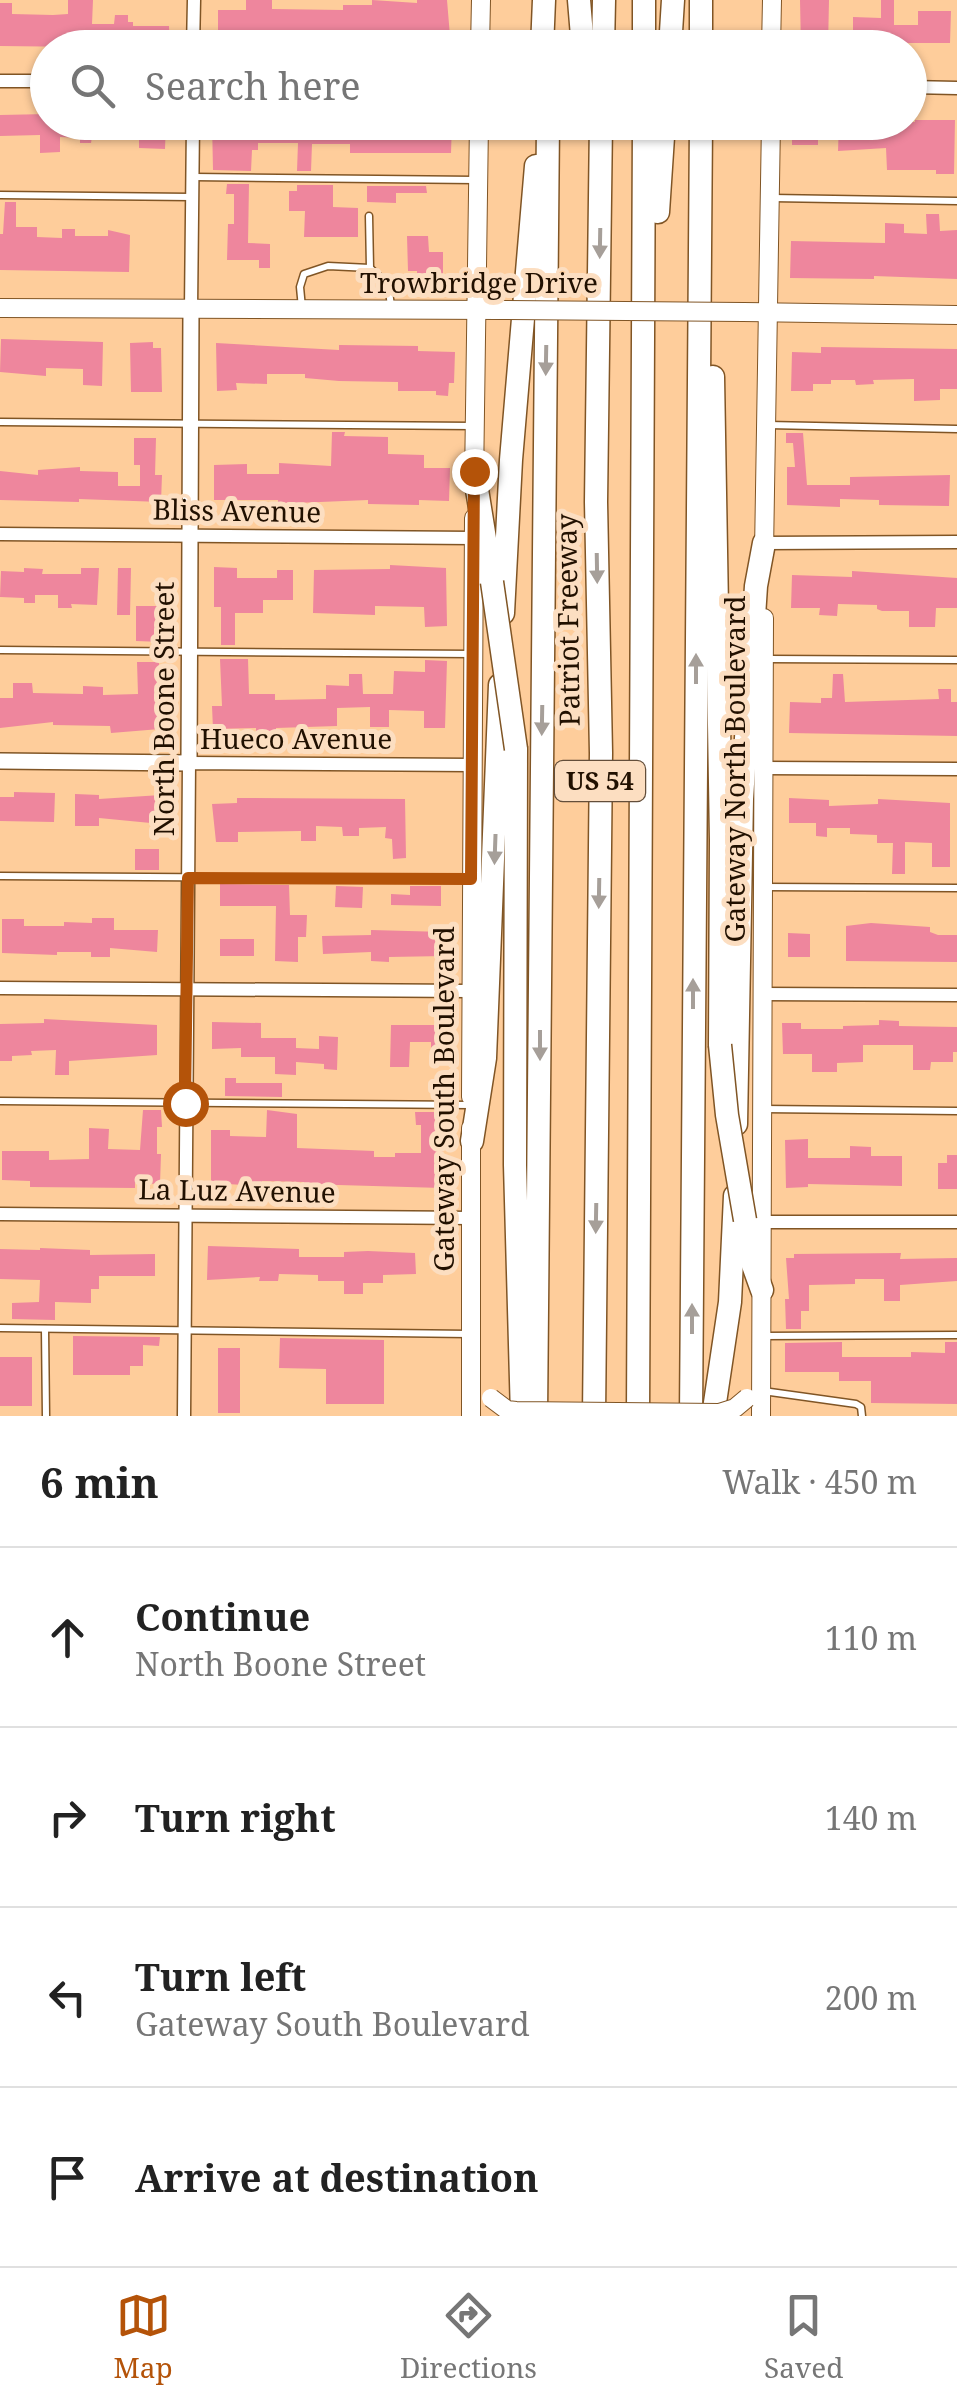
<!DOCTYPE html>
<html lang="en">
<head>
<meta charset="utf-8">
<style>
	body { margin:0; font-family:"Noto Serif",serif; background:#f2f2f2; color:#222 }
	.stop { position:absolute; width:30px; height:30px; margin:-22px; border:8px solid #b45309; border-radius:50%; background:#fff }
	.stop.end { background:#b45309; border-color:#fff; box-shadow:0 2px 10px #0008 }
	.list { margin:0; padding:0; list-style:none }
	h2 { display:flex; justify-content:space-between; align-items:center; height:130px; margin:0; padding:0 40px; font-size:42px }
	h2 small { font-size:32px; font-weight:400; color:#767676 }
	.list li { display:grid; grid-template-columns:65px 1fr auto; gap:30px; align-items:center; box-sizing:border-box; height:180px; padding:0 40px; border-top:2px solid #e0e0e0 }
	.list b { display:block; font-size:38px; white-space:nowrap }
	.list p { margin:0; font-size:32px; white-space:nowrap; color:#767676 }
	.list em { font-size:32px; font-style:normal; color:#767676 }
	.icon { flex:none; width:55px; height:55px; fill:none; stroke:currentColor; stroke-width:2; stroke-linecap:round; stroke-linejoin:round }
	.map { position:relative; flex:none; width:957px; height:1416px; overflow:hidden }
	.search { position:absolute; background:#fff; box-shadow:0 2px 8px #0004; left:30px; right:30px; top:30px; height:110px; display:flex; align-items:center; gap:25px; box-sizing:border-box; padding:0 35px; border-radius:55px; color:#767676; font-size:38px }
	.sheet { height:850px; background:#fff }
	nav { display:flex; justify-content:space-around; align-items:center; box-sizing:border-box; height:140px; border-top:2px solid #e0e0e0; background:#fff; font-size:28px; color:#767676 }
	nav a { display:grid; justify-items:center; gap:5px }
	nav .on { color:#b45309 }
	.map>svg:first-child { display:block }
	.building { fill:#ee869d }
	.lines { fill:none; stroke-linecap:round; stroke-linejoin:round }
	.service-casing { stroke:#805525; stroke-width:9 }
	.minor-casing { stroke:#805525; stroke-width:15 }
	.tertiary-casing { stroke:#805525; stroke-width:18 }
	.secondary-casing { stroke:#805525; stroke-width:20 }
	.motorway-casing { stroke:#805525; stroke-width:25 }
	.service { stroke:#fff; stroke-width:6 }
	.minor { stroke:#fff; stroke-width:12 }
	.tertiary { stroke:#fff; stroke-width:15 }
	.secondary { stroke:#fff; stroke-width:18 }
	.motorway { stroke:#fff; stroke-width:22 }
	.secondary-bridge-casing { stroke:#805525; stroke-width:20; stroke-linecap:butt }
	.motorway-bridge-casing { stroke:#805525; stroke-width:25; stroke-linecap:butt }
	.secondary-bridge { stroke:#fff; stroke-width:18 }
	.motorway-bridge { stroke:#fff; stroke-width:22 }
	.oneway { fill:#a69f99 }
	.route { stroke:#b45309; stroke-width:12 }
	.labels { text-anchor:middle; stroke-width:10; stroke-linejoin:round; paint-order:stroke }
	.shield { fill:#fcdec1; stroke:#634e3a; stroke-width:2.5 }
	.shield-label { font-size:25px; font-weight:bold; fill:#211000 }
	.street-label { font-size:28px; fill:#211000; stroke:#fcdec1 }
</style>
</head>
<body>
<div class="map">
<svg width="957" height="1416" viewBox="0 0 957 1416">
	<rect width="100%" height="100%" fill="#fecd9b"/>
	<g class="building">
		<path d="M68,0H93L92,24H114L115,15H128V22H133V26H169L170,48L0,46V3H12V14L53,15L68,14Z"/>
		<path d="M246,0H272V9L343,10V5H372V0L417,3V0H447L451,48H383V40H356L355,46L297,41V48H218V10H246Z"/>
		<path d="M800,0H829L828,48H801Z"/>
		<path d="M881,0H894V25H918V11H951L950,43H853V17L881,18Z"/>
		<path d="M48,114V122H166L165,149L139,148V137H92L91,143H80V138L60,137V152L40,153V135L0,136V115Z"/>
		<path d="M915,120H955L954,174H936V170H887L886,148L838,151L839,122H915Z"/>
		<path d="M212,122H452L451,153H350V144H312L311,171H297L298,143H258V150H252L251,171L213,170Z"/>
		<rect x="792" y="122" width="26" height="23"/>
		<path d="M227,184H249L248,243L270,244V268H259V260H227L228,224H234V194H226Z"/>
		<path d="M297,185H333V207L358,208V237H304L305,211H289V191H297Z"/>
		<path d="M367,186H426L427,193H396V203L367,202Z"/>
		<path d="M5,202H16V227H37V237L62,238V229H75V236H108V230L130,235L129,272L0,270V234H3Z"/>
		<path d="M926,214H939L940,231L957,230V279L874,276V279L790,278L791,241L885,243V223L904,224V233L927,234Z"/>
		<path d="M407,236H428L429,252H443V275L417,276V271H408Z"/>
		<path d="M1,339L103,342L102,386L83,385V369L46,368V376L0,372Z"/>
		<path d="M153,342V348H161L162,392H131L130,343Z"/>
		<path d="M216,343L339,350V345L418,346V351L455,352L454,383H449L448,396L436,395V391H398V382L339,381L305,378V374H267V384L236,383L237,390L217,391Z"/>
		<path d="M821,347L957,349V389H940V400L914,401V379L873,380L874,384L856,385L855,380H831V384H813V391H791L792,352L821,353Z"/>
		<path d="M332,432H345L344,436L388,437V454L424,455V468H450L449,501L419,500V505L368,504V500L296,503H278V500H214V465L247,464V474H279V463L331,466Z"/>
		<path d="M786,433H803L807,485H850V477L950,475L949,506L879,505V500L840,499V507L787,505V467H795L793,443H786Z"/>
		<path d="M134,438H156L155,475H162L161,502L79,499V502L0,500V471L38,475V470L80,467V471L118,472V486H140V465H134Z"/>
		<path d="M390,565L446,568L447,626L425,627L424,607L375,606V615L313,613L314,570L390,569Z"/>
		<path d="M214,567L237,568V578H277V570H293V600H263V613H235V645H221V607H214Z"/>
		<path d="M24,568L43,569L42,574H81V568H99L97,605L71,604L72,608H58V595H35V603H24V598L0,597L1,571L24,572Z"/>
		<path d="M118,568H131L130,615H117Z"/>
		<path d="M852,571L957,578V608H936L935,627H909V611H882L877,609V605L838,604L837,616L819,615L820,608H791L792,575L852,577Z"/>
		<path d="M136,606H160V621H164L163,642L136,641Z"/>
		<path d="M220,659H248L249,694H275V700L326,699V685L349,686V674H362L363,694H393L394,671L425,672V660L447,661L445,728H424V711L389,710V727H370V707L337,708V726L276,728V733L256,734V728L213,729L212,706H222Z"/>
		<path d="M137,662H159L160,729L111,733L110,726L53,725V722L0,728V698H13V683H32L33,693L83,694V686L103,687V695L138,694Z"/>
		<path d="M833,674H843L845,702L939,699L938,689H951V702H957V736L789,733L790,702L821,703V698H832Z"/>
		<path d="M14,792L55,793L54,822L0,821V797H14Z"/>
		<path d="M75,794L99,795V799L161,795V824L99,818V826H75Z"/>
		<path d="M237,798L405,799L406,858L393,859L392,839L385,838L386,827L359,828V836H343L342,827L316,826V841H301V831L238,832V842H216L212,804L237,803Z"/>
		<path d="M789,798L829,800V806L878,804V799L950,803V867H932V843L905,842V874H892L893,843H877V835L850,834V828H827V837L816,836V823H789Z"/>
		<rect x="135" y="849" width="24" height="21"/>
		<path d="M220,884L289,885L290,915H307L306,937H298V962L275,961L276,906H220Z"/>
		<path d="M336,886L363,887L362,908L335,907Z"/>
		<path d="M410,886H441V906L391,905V894L410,895Z"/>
		<path d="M92,918H114V930H158L157,952L110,948V957H91V952H57V955L2,953V919H24V926H64V922L92,923Z"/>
		<path d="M871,923L930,927V932L938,935H957V962L846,961V926Z"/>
		<path d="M371,930L445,932V956L389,957V962L371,961V952L323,954L322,936L371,935Z"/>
		<path d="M788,933L810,934V957H788Z"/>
		<rect x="220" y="939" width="34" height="17"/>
		<path d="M44,1019L157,1025V1055L69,1061V1075H55L56,1050L31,1051L32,1055L12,1056V1061H0V1024L44,1023Z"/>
		<path d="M879,1020L899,1021V1026L957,1027V1052H953V1062H931L930,1070H913V1045H863V1062L837,1063V1072H812V1054H783L782,1023H801V1029H843V1026L879,1025Z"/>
		<path d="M212,1022L261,1023V1038H296V1048L319,1049V1036L338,1037L337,1070L324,1069V1064L296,1062V1075L275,1074V1057H241V1048L212,1049Z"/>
		<path d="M391,1025H445L444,1051H431V1042H410L409,1067H390Z"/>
		<path d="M225,1078H236V1083H282V1097L225,1096Z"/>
		<path d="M143,1110H161L162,1127H157V1154H161L160,1184L135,1183V1188L30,1187V1181L2,1180V1151H49V1160L89,1159V1128L109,1129L108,1149L140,1150Z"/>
		<path d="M267,1110L297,1114V1148L374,1151V1157H395V1153H421V1125H416L415,1112H443L442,1188L304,1184V1182L262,1181V1186L211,1183V1130H230V1136L266,1137Z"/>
		<path d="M808,1139V1158H850V1146L871,1147V1156H902V1186L808,1184V1187L786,1188L785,1140Z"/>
		<path d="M947,1155H957V1189H938V1163H947Z"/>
		<path d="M208,1246L299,1249V1257H344V1252L368,1251L415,1253L416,1274L383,1275V1283H363V1294H344V1281H318V1275L279,1274L278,1281H259L260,1277L207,1280Z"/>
		<path d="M40,1248L90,1250V1255L155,1254V1276H99V1289H91V1303L55,1302V1320L12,1319V1303L39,1302L40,1280L0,1279V1249L40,1250Z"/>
		<path d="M901,1253L900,1259L957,1258V1281L900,1285V1301H884V1279H855V1284L809,1285V1311H801V1329H786L785,1299H789L786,1258H794V1254Z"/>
		<path d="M73,1336L160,1337L159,1346L143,1345V1366H130V1375H73Z"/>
		<path d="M280,1338L384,1340V1404H326V1369L279,1368Z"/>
		<path d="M842,1342V1357H911V1352L945,1353V1342H957V1404L871,1403V1381H839V1372H785V1343Z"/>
		<rect x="218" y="1348" width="22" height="65"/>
		<rect x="0" y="1357" width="32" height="49"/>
	</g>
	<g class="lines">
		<g class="service-casing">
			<g id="service">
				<path d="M194,177L476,180"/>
				<path d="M0,195L191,197"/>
				<path d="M772,198L957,201"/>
				<path d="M369,216L370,268"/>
				<path d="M302,308L300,287L304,274L328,266L370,268L388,284L391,306"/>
				<path d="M0,422L474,426"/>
				<path d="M768,425L957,429"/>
				<path d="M0,650L472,654"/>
				<path d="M768,659L957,660"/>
				<path d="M0,876L469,879"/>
				<path d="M764,887L957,888"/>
				<path d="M0,1101L471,1105"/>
				<path d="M763,1109L957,1111"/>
				<path d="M0,1328L469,1334"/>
				<path d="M45,1329L46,1416"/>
				<path d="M763,1336L957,1335"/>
				<path d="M763,1391L856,1404L861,1407L862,1416"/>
			</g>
		</g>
		<g class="minor-casing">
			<g id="minor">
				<path d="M193,48L194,0"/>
				<path d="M0,81H48"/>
				<path d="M910,87L957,88"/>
				<path d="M191,309L193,122"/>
				<path d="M0,534L474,538"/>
				<path d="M764,543L957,542"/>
				<path d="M764,768L957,769"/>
				<path d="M0,988L470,991"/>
				<path d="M761,994L957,995"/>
				<path d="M0,1214L473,1218"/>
				<path d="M761,1222H957"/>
				<path d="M184,1416L189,763L472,765"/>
			</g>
		</g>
		<g class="tertiary-casing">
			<path id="tertiary" d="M0,761L189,763L191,309"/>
		</g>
		<g class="secondary-casing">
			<g id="secondary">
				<path d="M480,48L481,0"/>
				<path d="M771,48L772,0"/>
				<path d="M0,308L500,310"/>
				<path d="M743,312L957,315"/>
				<path d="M474,482L479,122"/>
				<path d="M764,552L771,122"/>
				<path d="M471,1097L474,518"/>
				<path d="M471,1416V1128"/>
				<path d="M761,1416L764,618"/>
			</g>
		</g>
		<g class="motorway-casing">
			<g id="motorway">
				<path d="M579,0L583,48"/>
				<path d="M542,48L544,0"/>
				<path d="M603,48L604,0"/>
				<path d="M644,48V0"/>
				<path d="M670,48L673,0"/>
				<path d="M701,48V0"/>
				<path d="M658,212L664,122"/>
				<path d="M713,377L721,840L720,1045"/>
				<path d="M474,471L492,582"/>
				<path d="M503,613L511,460L536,166"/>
				<path d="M516,749L515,1165L522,1416"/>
				<path d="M736,1124L742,799L756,586L764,543"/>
				<path d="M472,1141L485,1058L500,685"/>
				<path d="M745,1221L749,1254L762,1290"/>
				<path d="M536,1416L548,122"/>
				<path d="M594,1416L601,753L596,502L601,122"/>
				<path d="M638,1416L644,122"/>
				<path d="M691,1416L701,122"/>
				<path d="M713,1416L730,1302L735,1196"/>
			</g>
		</g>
		<use href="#service" class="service"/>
		<use href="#minor" class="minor"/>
		<use href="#tertiary" class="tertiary"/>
		<use href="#secondary" class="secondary"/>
		<use href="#motorway" class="motorway"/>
		<g class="secondary-bridge-casing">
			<g id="secondary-bridge">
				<path d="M500,310L743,312"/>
				<path d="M491,1398L507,1410L516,1411L719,1413L735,1408L747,1398"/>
			</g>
		</g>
		<g class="motorway-bridge-casing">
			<g id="motorway-bridge">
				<path d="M492,582L516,749"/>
				<path d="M720,1045L727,1115L745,1220"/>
			</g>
		</g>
		<use href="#secondary-bridge" class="secondary-bridge"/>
		<use href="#motorway-bridge" class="motorway-bridge"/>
	</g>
	<defs><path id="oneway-solid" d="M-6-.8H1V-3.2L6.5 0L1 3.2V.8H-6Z" transform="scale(2.5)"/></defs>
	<g class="oneway">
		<use href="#oneway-solid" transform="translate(600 243) rotate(91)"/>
		<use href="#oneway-solid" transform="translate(546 360) rotate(91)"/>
		<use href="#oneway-solid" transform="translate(597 568) rotate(89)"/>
		<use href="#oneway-solid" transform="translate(696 669) rotate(-90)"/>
		<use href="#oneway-solid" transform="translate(542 720) rotate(91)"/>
		<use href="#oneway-solid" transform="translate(495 849) rotate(92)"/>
		<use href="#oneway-solid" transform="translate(599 893) rotate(91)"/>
		<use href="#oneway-solid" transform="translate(693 994) rotate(-90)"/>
		<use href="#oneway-solid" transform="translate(540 1045) rotate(90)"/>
		<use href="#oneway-solid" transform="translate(596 1218) rotate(91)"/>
		<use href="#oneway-solid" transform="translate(692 1319) rotate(-90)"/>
	</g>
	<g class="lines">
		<path class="route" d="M185,1103L188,878L471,879L474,471"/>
	</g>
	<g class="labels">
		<rect class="shield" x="555" y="761" width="90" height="40" rx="8"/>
		<g class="shield-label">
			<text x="600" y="790">US 54</text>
		</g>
		<g class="street-label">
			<text x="479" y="293">Trowbridge Drive</text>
			<text transform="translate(237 511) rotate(1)" y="10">Bliss Avenue</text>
			<text transform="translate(568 620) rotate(-91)" y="10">Patriot Freeway</text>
			<text transform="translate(164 709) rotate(-90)" y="10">North Boone Street</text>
			<text x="296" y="749">Hueco Avenue</text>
			<text transform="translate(735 769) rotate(-90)" y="10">Gateway North Boulevard</text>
			<text transform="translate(444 1099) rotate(-90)" y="10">Gateway South Boulevard</text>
			<text transform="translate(237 1191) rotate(1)" y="10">La Luz Avenue</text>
		</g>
	</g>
</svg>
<div class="stop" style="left:185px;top:1103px"></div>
<div class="stop end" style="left:474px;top:471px"></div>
<div class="search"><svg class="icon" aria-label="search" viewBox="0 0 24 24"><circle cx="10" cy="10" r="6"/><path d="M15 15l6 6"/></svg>Search here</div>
</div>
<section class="sheet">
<h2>6 min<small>Walk · 450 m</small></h2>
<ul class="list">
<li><svg class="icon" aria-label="ahead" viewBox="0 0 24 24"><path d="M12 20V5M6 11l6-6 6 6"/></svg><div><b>Continue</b><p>North Boone Street</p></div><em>110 m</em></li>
<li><svg class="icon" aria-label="right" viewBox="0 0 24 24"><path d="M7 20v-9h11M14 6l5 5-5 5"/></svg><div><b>Turn right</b></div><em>140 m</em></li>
<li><svg class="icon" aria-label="left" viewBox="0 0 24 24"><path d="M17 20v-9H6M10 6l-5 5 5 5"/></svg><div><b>Turn left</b><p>Gateway South Boulevard</p></div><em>200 m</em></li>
<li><svg class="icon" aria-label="arrive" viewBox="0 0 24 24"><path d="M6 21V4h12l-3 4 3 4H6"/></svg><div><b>Arrive at destination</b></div></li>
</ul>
</section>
<nav>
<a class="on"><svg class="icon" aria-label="map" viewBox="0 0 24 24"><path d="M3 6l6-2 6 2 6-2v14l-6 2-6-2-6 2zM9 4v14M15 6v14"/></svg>Map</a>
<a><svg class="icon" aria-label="directions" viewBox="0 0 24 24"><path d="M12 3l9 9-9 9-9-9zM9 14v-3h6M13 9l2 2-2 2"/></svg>Directions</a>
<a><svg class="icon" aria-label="saved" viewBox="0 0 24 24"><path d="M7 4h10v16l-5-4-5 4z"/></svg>Saved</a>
</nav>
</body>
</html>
